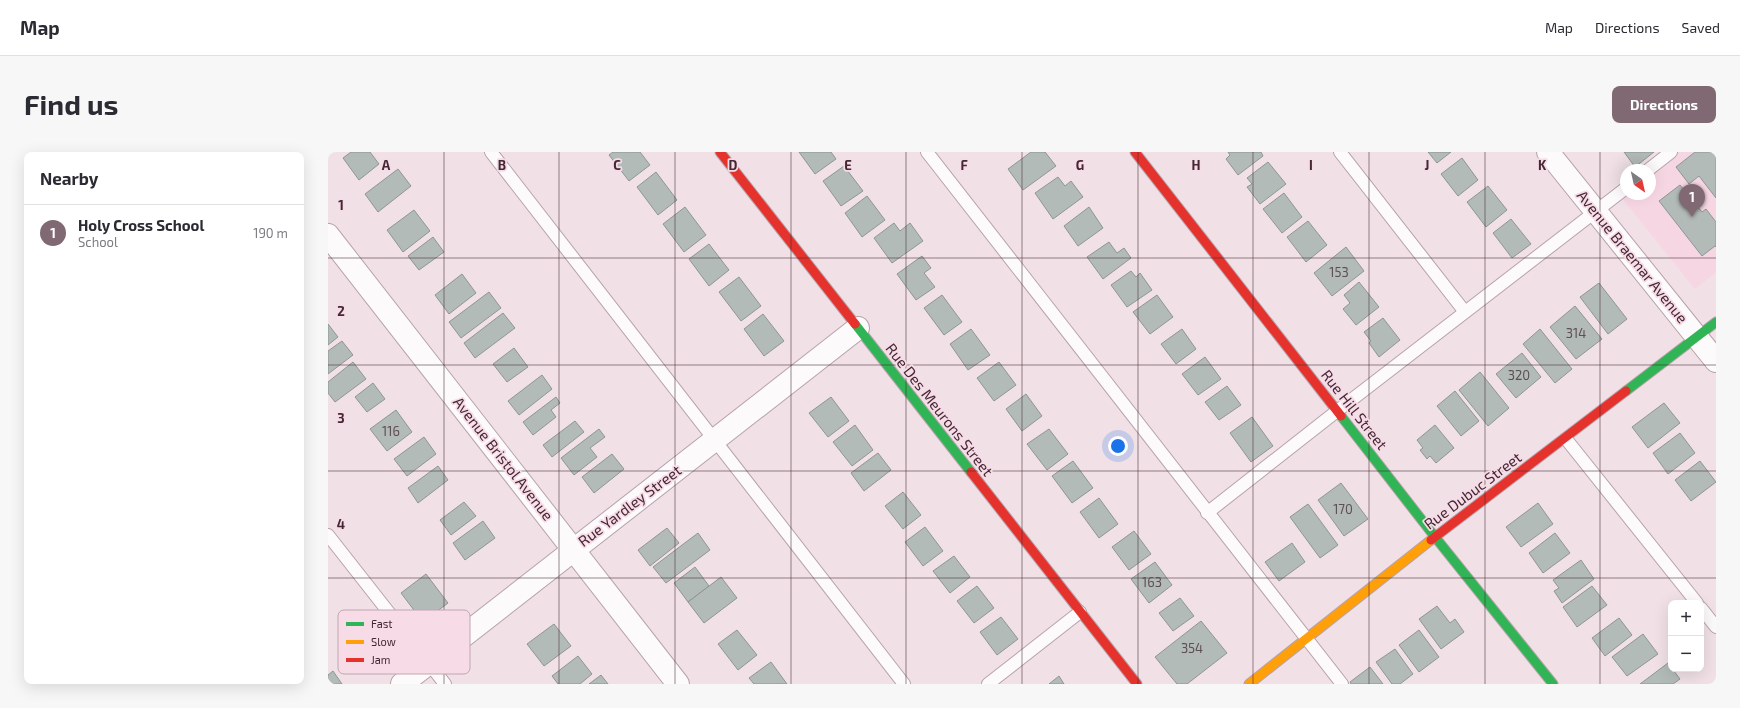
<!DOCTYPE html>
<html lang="en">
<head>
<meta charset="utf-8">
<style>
	body { margin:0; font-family:"Exo 2",sans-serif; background:#f7f7f7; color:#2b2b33 }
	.controls { position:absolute; right:12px; bottom:12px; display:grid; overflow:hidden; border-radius:8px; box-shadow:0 4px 16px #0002 }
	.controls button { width:36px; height:36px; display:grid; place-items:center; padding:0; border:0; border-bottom:1px solid #e1e1e2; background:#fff; color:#2b2b33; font:20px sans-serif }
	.compass { position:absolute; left:1292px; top:12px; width:36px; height:36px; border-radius:50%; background:#fff; box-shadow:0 4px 16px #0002; rotate:146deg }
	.you { position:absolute; left:790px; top:294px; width:14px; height:14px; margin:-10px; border:3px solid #fff; border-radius:50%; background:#1a73e8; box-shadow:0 0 0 6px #1a73e833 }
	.badge { display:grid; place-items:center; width:26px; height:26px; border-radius:50%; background:#806973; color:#fff; font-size:13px; font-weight:700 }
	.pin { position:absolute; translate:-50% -33px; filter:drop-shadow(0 1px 2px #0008) }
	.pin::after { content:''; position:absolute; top:21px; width:14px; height:12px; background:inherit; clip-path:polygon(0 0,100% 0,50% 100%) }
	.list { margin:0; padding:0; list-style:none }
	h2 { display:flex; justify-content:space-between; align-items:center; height:52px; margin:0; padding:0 16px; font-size:17px }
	h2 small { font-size:13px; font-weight:400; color:#7c7c81 }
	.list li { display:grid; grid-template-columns:26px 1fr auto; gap:12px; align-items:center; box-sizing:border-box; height:56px; padding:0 16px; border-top:1px solid #e1e1e2 }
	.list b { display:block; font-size:15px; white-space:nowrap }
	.list p { margin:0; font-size:13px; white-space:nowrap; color:#7c7c81 }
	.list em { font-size:13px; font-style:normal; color:#7c7c81 }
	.map { position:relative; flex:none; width:1388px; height:532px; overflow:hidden; border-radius:8px }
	header { display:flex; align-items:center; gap:24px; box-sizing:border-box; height:56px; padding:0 20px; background:#fff; border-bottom:1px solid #e1e1e2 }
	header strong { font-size:19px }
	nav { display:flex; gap:22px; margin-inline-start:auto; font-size:14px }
	.intro { display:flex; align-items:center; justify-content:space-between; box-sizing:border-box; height:96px; padding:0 24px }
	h1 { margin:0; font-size:28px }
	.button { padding:10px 18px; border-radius:8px; background:#806973; color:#fff; font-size:14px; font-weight:700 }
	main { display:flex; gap:24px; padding:0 24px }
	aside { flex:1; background:#fff; border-radius:8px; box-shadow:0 4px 16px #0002 }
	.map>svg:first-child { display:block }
	.built { fill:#f7d6e3 }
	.building { fill:#b3bbb9; stroke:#8d9694 }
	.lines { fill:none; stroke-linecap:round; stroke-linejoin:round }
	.lane-casing { stroke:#b6a3aa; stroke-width:14 }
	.street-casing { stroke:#b6a3aa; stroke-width:24 }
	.fast-casing { stroke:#b6a3aa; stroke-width:11 }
	.slow-casing { stroke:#b6a3aa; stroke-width:11 }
	.jam-casing { stroke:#b6a3aa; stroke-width:11 }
	.lane { stroke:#fdfafb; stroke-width:12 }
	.street { stroke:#fdfafb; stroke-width:22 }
	.fast { stroke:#30b455; stroke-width:9 }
	.slow { stroke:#ff9f0a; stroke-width:9 }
	.jam { stroke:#e5322d; stroke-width:9 }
	.grid { fill:none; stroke:#432934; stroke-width:1; stroke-opacity:0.55 }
	.labels { text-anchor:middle; stroke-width:3.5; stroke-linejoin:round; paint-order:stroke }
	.number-label { font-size:13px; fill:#5f4e55 }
	.street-label { font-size:15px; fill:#432934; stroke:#f7dbe6 }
	.key { fill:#f7dbe6; stroke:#c1a6b1; stroke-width:1 }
	.key-label { font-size:11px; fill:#432934 }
	.grid-label { font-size:13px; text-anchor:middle; font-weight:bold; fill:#432934; stroke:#f7dbe6; stroke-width:3.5; stroke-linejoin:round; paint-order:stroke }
</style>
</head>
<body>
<header>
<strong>Map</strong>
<nav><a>Map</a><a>Directions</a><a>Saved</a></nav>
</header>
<div class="intro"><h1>Find us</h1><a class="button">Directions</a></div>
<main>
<aside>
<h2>Nearby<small></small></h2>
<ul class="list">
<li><span class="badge">1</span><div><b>Holy Cross School</b><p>School</p></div><em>190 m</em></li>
</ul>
</aside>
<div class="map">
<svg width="1388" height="532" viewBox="0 0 1388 532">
	<rect width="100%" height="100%" fill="#f1e1e7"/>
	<path class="built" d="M1351,0H1388V120L1367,137L1293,45L1298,42H1322V22Z"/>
	<g class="building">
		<path d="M23,0H42L51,12L31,28L15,6Z"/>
		<path d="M285,0H312L322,13L301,29L281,3Z"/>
		<path d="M471,0H503L508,7L487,22Z"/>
		<path d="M703,0H717L728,14L695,38L680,17Z"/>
		<path d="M900,0H933L935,4L910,23L898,7L902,3Z"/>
		<path d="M1100,0H1123L1109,11Z"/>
		<path d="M1296,0H1326L1307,15Z"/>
		<path d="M1367,0H1388V46L1371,24L1361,32L1348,15Z"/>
		<path d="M1134,6L1150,28L1130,44L1113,22Z"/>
		<path d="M940,10L958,32L932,52L919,35L924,32L919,26Z"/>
		<path d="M516,14L535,39L513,54L495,29Z"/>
		<path d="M70,17L83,34L50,60L37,42Z"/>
		<path d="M328,20L349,48L330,63L309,35Z"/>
		<path d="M730,25L737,34L743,29L755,45L725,67L707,41Z"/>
		<path d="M1352,33L1374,60L1378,57L1388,70V95L1387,94L1374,104L1331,49Z"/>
		<path d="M1160,34L1179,58L1158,75L1139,50Z"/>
		<path d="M956,41L974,65L954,81L935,57Z"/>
		<path d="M539,44L557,68L534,85L517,61Z"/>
		<path d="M357,55L378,83L356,100L335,72Z"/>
		<path d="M761,55L775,76L750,94L736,74Z"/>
		<path d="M86,58L102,79L75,100L59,78Z"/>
		<path d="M1183,67L1203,92L1184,106L1165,81Z"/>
		<path d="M980,69L999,93L978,110L959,85Z"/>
		<path d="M566,71L572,79L582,71L595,89L564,111L546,86Z"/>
		<path d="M105,85L116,100L91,118L80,104Z"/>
		<path d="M781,90L789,101L796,96L803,106L775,127L759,105Z"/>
		<path d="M381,92L401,118L381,134L361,107Z"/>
		<path d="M1018,95L1036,119L1004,144L986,121Z"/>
		<path d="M594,104L603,116L596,121L607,135L588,148L569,122Z"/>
		<path d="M803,119L808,125L812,121L824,138L799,155L783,133Z"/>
		<path d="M134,122L148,141L121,162L107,143Z"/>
		<path d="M411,125L433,154L413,169L391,140Z"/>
		<path d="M1031,130L1051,155L1028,173L1015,157L1022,151L1016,143Z"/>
		<path d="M1271,131L1299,167L1280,182L1252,145Z"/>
		<path d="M161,140L173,156L133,186L121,170Z"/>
		<path d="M614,143L634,170L616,183L596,156Z"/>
		<path d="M829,143L845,165L822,182L805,160Z"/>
		<path d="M1247,154L1274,187L1248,207L1222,175Z"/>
		<path d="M175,161L187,176L147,206L136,191Z"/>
		<path d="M435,162L456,189L436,204L416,177Z"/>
		<path d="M1055,166L1072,188L1051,205L1041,191L1043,189L1036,180Z"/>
		<path d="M0,172L10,185L0,193Z"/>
		<path d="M643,177L662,203L640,218L622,192Z"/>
		<path d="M854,177L868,197L848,212L833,192Z"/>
		<path d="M1212,177L1244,217L1227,231L1195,192Z"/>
		<path d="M14,189L25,203L0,222V199Z"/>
		<path d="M186,196L200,215L179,230L165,212Z"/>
		<path d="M1194,201L1213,225L1188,246L1168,222Z"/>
		<path d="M877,205L893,227L870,243L854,222Z"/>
		<path d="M25,210L38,227L7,250L0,241V230Z"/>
		<path d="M671,210L688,233L666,249L649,226Z"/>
		<path d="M1152,220L1181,256L1160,274L1131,238Z"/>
		<path d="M214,223L224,237L191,263L180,249Z"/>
		<path d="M45,231L57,247L39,260L27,245Z"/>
		<path d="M899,234L913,253L891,268L877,250Z"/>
		<path d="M1127,239L1151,269L1133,284L1109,254Z"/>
		<path d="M698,242L714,264L694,279L678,257Z"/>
		<path d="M228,245L232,251L223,258L228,265L205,283L195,270Z"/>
		<path d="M503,245L521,269L500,285L481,261Z"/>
		<path d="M1336,251L1352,271L1320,296L1304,275Z"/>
		<path d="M68,258L84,280L59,299L42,277Z"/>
		<path d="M924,265L945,294L923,310L902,281Z"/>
		<path d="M247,269L256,280L224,305L215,293Z"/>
		<path d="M527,273L545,298L524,314L505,290Z"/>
		<path d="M1107,273L1126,296L1108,311L1102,304L1099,307L1092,298L1095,296L1089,288Z"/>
		<path d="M271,277L277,285L262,296L269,305L246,323L233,306Z"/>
		<path d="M721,277L740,302L719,318L699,292Z"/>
		<path d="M1352,281L1367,301L1340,322L1325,301Z"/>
		<path d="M96,285L108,302L79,324L66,307Z"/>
		<path d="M550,301L563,318L536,339L523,321Z"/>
		<path d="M284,302L296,317L266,341L254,325Z"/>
		<path d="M745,309L765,336L744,351L724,324Z"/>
		<path d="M1372,309L1388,330L1363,349L1347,328Z"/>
		<path d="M110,314L120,328L90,351L80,336Z"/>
		<path d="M1013,331L1040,367L1016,384L990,348Z"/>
		<path d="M575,340L593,363L575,377L557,354Z"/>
		<path d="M771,346L790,372L771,386L752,360Z"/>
		<path d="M136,350L148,364L123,383L112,368Z"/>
		<path d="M1210,351L1225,372L1193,395L1178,375Z"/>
		<path d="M980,352L1010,393L992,406L962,365Z"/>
		<path d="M155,369L167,386L137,408L125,391Z"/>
		<path d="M597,375L615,399L595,414L577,390Z"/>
		<path d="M339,376L351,391L322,414L310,398Z"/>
		<path d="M806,379L823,402L801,418L784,395Z"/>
		<path d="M370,381L382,398L338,431L325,415Z"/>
		<path d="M1227,381L1242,401L1215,421L1201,401Z"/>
		<path d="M964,391L977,410L951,429L937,410Z"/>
		<path d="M626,404L642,425L622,441L605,419Z"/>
		<path d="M1253,408L1266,427L1234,451L1226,439L1231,436L1225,428Z"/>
		<path d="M827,410L844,433L821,451L803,427Z"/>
		<path d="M367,415L381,434L360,450L346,431Z"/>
		<path d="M98,422L120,451L95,470L73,441Z"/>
		<path d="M393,425L409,446L376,471L360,450Z"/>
		<path d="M649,434L666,456L646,471L629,449Z"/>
		<path d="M1264,434L1279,453L1249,475L1235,455Z"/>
		<path d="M852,446L866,464L845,479L831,461Z"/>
		<path d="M1109,454L1122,471L1127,467L1136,480L1113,497L1091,467Z"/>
		<path d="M673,465L690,487L669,503L652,480Z"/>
		<path d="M1291,466L1304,483L1277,504L1264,486Z"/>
		<path d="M873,469L899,501L859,532H849L827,505Z"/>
		<path d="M226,472L243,494L216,514L199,492Z"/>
		<path d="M409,478L429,503L410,518L390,492Z"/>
		<path d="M1091,478L1111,505L1091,520L1071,493Z"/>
		<path d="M1315,482L1330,502L1299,524L1284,505Z"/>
		<path d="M1067,497L1085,522L1072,532H1064L1048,510Z"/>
		<path d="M250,504L264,522L252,532H230L224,524Z"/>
		<path d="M443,510L459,532H426L421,526Z"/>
		<path d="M1340,511L1352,527L1345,532H1312Z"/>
		<path d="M1042,515L1055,532H1023L1022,530Z"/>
		<path d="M5,519L14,532H0V523Z"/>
		<path d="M273,523L280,532H261Z"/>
		<path d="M731,524L736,532H721Z"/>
	</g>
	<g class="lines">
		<g class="lane-casing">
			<g id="lane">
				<path d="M163,0L576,532"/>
				<path d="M599,0L1014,532"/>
				<path d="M1012,0L1137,160"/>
				<path d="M1320,18L1343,0"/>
				<path d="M1238,287L1369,451"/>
				<path d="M879,361L1009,259L1298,36"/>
				<path d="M0,383L117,532"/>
				<path d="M1373,456L1388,475"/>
				<path d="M660,532L752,460"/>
			</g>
		</g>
		<g class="street-casing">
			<g id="street">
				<path d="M1220,0L1388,209"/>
				<path d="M0,83L350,532"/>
				<path d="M74,532L530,176"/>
			</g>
		</g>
		<g class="fast-casing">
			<g id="fast">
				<path d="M527,172L643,320"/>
				<path d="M1298,239L1388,170"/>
				<path d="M1013,264L1107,385L1225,532"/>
			</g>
		</g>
		<g class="slow-casing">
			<path id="slow" d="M921,532L1103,388"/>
		</g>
		<g class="jam-casing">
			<g id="jam">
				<path d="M392,0L527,172"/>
				<path d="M807,0L1013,264"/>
				<path d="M643,320L809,532"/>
				<path d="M1103,388L1298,239"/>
			</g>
		</g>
		<use href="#lane" class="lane"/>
		<use href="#street" class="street"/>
		<use href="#fast" class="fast"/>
		<use href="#slow" class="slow"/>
		<use href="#jam" class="jam"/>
	</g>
	<path class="grid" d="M116,0V532M231,0V532M347,0V532M463,0V532M578,0V532M694,0V532M810,0V532M925,0V532M1041,0V532M1157,0V532M1272,0V532M0,106H1388M0,213H1388M0,319H1388M0,426H1388"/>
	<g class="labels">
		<g class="number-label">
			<text x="1011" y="125">153</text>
			<text x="1248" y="186">314</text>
			<text x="1191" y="228">320</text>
			<text x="63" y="284">116</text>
			<text x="1015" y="362">170</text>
			<text x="824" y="435">163</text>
			<text x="864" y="501">354</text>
		</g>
		<g class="street-label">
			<text transform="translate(1304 105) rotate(51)" y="5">Avenue Braemar Avenue</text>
			<text transform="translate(611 258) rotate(52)" y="5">Rue Des Meurons Street</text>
			<text transform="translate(1026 258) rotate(52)" y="5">Rue Hill Street</text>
			<text transform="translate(175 307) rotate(52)" y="5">Avenue Bristol Avenue</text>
			<text transform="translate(1145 339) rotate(-37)" y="5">Rue Dubuc Street</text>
			<text transform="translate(302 354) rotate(-37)" y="5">Rue Yardley Street</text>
		</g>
	</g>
	<rect x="10" y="458" width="132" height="64" rx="6" class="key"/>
	<rect x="18" y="470" width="18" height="4" fill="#30b455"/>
	<rect x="18" y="488" width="18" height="4" fill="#ff9f0a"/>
	<rect x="18" y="506" width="18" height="4" fill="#e5322d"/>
	<g class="key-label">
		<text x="43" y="476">Fast</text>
		<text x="43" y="494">Slow</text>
		<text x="43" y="512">Jam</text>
	</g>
	<g class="grid-label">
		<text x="58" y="18">A</text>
		<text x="174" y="18">B</text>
		<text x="289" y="18">C</text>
		<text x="405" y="18">D</text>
		<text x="520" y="18">E</text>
		<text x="636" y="18">F</text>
		<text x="752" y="18">G</text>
		<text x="868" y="18">H</text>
		<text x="983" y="18">I</text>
		<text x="1099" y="18">J</text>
		<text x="1214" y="18">K</text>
		<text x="13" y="58">1</text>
		<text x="13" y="164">2</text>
		<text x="13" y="271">3</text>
		<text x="13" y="377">4</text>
	</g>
</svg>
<div class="controls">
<button>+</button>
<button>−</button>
</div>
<svg class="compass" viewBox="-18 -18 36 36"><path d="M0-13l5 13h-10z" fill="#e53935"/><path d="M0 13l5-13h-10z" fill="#7c7c81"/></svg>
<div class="you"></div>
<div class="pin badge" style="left:1364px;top:65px">1</div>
</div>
</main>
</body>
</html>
